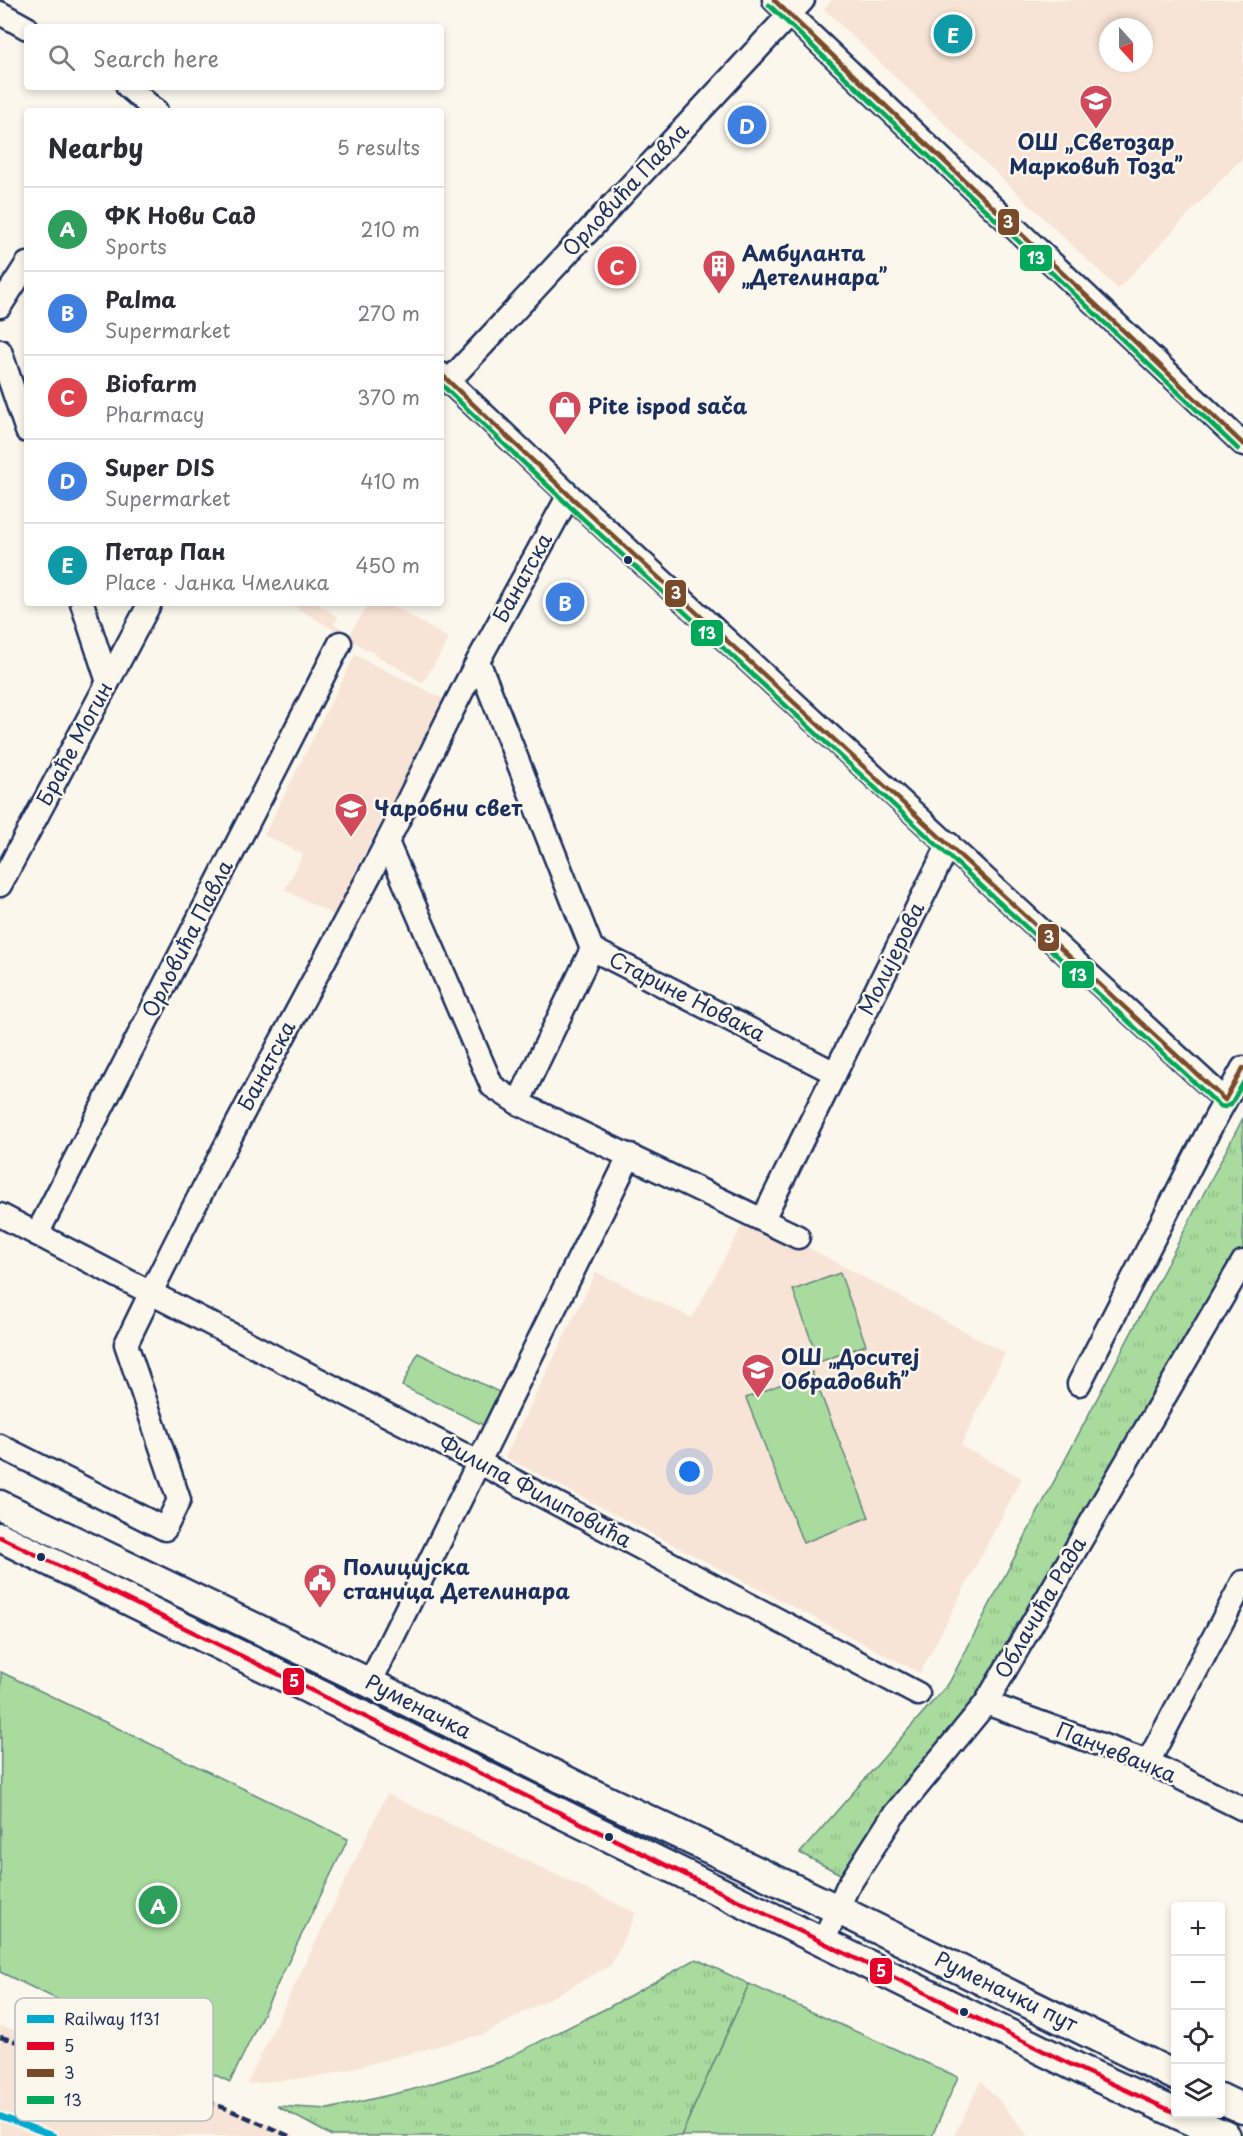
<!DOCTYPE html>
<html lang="en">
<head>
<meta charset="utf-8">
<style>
	body { margin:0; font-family:"Playpen Sans",sans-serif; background:#f2f2f3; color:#2b2b33 }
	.controls { position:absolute; right:18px; bottom:18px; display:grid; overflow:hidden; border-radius:6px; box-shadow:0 3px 9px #0003 }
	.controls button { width:54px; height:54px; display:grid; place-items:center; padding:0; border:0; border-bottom:2px solid #e1e1e2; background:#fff; color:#2b2b33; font:30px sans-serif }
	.compass { position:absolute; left:1099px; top:18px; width:54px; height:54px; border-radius:50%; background:#fff; box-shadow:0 3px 9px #0003; rotate:159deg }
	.you { position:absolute; left:690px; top:1472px; width:21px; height:21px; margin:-15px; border:4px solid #fff; border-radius:50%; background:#1a73e8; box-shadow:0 0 0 9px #1a73e833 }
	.badge { display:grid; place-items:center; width:39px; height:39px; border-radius:50%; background:#d1495b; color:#fff; font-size:20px; font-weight:700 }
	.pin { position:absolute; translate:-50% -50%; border:3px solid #fff; box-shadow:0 2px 6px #0006 }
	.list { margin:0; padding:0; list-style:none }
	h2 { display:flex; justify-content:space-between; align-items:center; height:78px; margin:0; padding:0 24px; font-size:26px }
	h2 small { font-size:20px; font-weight:400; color:#7c7c81 }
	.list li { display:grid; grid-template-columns:39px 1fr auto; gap:18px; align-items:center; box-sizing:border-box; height:84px; padding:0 24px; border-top:2px solid #e1e1e2 }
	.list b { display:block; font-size:22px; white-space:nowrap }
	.list p { margin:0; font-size:20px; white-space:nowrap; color:#7c7c81 }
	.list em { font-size:20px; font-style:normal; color:#7c7c81 }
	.icon { flex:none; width:33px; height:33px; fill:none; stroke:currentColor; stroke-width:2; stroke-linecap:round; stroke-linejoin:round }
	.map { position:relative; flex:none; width:1243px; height:2136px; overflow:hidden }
	.search { position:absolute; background:#fff; box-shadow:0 3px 9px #0003; left:24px; top:24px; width:420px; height:66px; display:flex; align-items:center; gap:15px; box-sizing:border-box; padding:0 21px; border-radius:6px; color:#7c7c81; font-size:22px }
	.panel { position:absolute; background:#fff; box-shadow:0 3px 9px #0003; left:24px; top:108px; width:420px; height:498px; border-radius:6px }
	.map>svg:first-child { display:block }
	.built { fill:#f7e4d6; fill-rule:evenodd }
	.grass { fill:url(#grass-tufts); stroke:#62857e; stroke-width:1.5 }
	.pitch { fill:#a8db9d; stroke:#62857e; stroke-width:1.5 }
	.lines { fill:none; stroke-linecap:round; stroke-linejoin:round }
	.minor-casing { stroke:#1b2f5e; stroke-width:27 }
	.major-casing { stroke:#1b2f5e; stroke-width:33 }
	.minor { stroke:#fbf7ec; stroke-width:22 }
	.major { stroke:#fbf7ec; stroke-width:28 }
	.rail { stroke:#1b2f5e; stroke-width:4.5; stroke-dasharray:9 4.5; stroke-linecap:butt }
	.bus-1-casing { stroke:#fbf7ec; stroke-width:9 }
	.bus-2-casing { stroke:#fbf7ec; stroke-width:9 }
	.bus-3-casing { stroke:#fbf7ec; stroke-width:9 }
	.bus-1 { stroke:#e4002b; stroke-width:4.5 }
	.bus-2 { stroke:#7a4b2a; stroke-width:4.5 }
	.bus-3 { stroke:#00a859; stroke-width:4.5 }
	.rail-1-casing { stroke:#fbf7ec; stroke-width:10 }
	.rail-1 { stroke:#00a9ce; stroke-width:6 }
	.bus-dot { fill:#1b2f5e; stroke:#fbf7ec; stroke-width:2 }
	.labels { text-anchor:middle; stroke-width:5; stroke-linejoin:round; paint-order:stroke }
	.poi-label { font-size:21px; font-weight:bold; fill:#1b2f5e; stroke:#fbf7ec; text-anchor:start }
	.street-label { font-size:21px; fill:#1b2f5e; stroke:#fbf7ec }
	.key { fill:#fbf7ec; stroke:#b8bbc1; stroke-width:1.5 }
	.key-label { font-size:16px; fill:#1b2f5e }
	.line-badge { stroke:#fbf7ec; stroke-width:2 }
	.badge-label { font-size:16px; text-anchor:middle; font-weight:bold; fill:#fff }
</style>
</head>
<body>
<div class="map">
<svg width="1243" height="2136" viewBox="0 0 1243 2136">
	<defs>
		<pattern id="grass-tufts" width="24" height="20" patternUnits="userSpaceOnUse" patternTransform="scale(1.5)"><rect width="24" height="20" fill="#a8db9d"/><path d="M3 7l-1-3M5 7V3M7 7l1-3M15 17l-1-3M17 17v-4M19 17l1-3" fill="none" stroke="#90bc8a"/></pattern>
	</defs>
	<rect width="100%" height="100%" fill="#fbf7ec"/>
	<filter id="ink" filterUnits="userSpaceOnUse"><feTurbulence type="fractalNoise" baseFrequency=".0167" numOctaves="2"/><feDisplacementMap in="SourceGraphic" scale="12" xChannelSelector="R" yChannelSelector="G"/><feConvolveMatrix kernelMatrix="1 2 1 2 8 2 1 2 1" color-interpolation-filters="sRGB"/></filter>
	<g filter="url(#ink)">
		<g class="built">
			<path d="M832,0H1243V157L1118,289L824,9ZM1108,27H1144V63H1108Z"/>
			<path d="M289,603H316L338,617L334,624L350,634L369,603H389L449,639L423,683Z"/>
			<path d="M355,655L450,702L389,821L383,818L353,876L359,880L340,918L285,890L303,854L264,835Z"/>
			<path d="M748,1215L1005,1353L961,1446L1022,1478L920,1673L505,1457L596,1272L692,1318Z"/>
			<path d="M387,1794L636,1913L611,1965L484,2034L323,2076L247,2084Z"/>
			<path d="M0,2026L51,2040L250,2116L295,2136H0Z"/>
			<path d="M981,2081L1003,2105L1028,2136H954Z"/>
		</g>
		<g class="grass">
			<path d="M1243,1118V1258L986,1703L842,1875L800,1853L949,1683Z"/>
			<path d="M696,1959L749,1984L681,2136H332L277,2106L328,2109L411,2090L499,2062L609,2007Z"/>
		</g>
		<g class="pitch">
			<path d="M840,1273L866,1345L819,1362L793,1290Z"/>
			<path d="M418,1353L499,1392L483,1425L402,1386Z"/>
			<path d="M812,1372L869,1517L803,1543L746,1398Z"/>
			<path d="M1,1672L348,1839L230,2082L0,1972Z"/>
			<path d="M749,1984L958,2077L932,2136H681Z"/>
		</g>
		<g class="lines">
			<g class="minor-casing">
				<g id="minor">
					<path d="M774,0L1243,444"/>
					<path d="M0,13L27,28"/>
					<path d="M128,87L156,111"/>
					<path d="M0,306L27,264"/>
					<path d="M0,351L27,431"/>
					<path d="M441,374L569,495L1225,1100"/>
					<path d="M449,381L803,0"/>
					<path d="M569,495L478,661L592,949"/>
					<path d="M82,603L108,682"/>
					<path d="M387,842L492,1086L518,1103"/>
					<path d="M0,885L150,603"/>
					<path d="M835,1073L949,844"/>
					<path d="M0,1215L480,1463L918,1694"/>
					<path d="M763,1219L835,1073L592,949L518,1103L798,1237"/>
					<path d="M37,1234L340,643"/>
					<path d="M1079,1384L1209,1130L1243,1068"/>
					<path d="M0,1446L165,1529L179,1500L126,1344C207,1174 299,1010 386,844C418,783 445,721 478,661"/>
					<path d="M370,1683L630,1155"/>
					<path d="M986,1703L1148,1762L1243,1809"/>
					<path d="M1148,1762L1243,1582"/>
					<path d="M823,1942L847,1888L893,1816L986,1703L1243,1262"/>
				</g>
			</g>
			<g class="major-casing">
				<g id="major">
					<path d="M0,1505L370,1683L585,1790L837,1909L1176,2076"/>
					<path d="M0,1537L1084,2071L1176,2113"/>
					<path d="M1220,2098L1243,2109"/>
					<path d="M1177,2114L1226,2136"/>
				</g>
			</g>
			<use href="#minor" class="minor"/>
			<use href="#major" class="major"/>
			<path class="rail" d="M0,2037L133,2074L230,2110L289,2136"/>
			<g class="bus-1-casing">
				<path id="bus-1" d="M0,1537L1084,2071L1176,2113"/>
			</g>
			<g class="bus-2-casing">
				<g id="bus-2">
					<path d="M774,0L1243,444"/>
					<path d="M441,374L569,495L1225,1100L1243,1068"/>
				</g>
			</g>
			<g class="bus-3-casing">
				<g id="bus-3">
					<path d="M769,5L1238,449"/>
					<path d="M441,384L564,501L1220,1106L1225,1107L1231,1104L1243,1083"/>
				</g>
			</g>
			<use href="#bus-1" class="bus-1"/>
			<use href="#bus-2" class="bus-2"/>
			<use href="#bus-3" class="bus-3"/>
			<g class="rail-1-casing">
				<path id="rail-1" d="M0,2116L54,2136"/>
			</g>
			<use href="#rail-1" class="rail-1"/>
		</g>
	</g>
	<defs>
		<g id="school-pin" transform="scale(1.725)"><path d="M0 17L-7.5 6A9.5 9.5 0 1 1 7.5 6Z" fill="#d1495b" stroke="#fbf7ec"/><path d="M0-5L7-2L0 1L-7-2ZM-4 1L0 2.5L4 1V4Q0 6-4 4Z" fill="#fff"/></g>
		<g id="building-pin" transform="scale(1.725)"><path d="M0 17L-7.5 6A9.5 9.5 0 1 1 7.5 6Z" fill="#d1495b" stroke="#fbf7ec"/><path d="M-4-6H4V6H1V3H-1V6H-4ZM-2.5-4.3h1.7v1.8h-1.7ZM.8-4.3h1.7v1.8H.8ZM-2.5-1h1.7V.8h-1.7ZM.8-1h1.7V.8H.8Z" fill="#fff"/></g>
		<g id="shop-pin" transform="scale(1.725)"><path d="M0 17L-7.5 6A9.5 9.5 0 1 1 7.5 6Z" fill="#d1495b" stroke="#fbf7ec"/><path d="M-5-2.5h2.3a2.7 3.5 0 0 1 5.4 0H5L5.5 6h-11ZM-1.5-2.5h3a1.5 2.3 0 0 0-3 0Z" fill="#fff"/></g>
		<g id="civic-pin" transform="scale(1.725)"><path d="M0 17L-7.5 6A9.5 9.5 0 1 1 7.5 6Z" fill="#d1495b" stroke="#fbf7ec"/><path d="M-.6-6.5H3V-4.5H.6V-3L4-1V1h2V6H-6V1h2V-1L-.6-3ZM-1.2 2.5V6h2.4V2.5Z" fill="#fff"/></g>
	</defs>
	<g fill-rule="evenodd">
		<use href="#school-pin" x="1096" y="101"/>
		<use href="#building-pin" x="719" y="266"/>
		<use href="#shop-pin" x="565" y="407"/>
		<use href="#school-pin" x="351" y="809"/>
		<use href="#school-pin" x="758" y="1370"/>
		<use href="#civic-pin" x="320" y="1580"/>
	</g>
	<g class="bus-dot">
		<circle cx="628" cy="560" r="5"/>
		<circle cx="41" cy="1557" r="5"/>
		<circle cx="609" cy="1837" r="5"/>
		<circle cx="964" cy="2012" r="5"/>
	</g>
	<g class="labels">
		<g class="poi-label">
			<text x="1096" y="150" text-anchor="middle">ОШ „Светозар<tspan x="1096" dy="24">Марковић Тоза”</tspan></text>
			<text x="742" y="261">Амбуланта<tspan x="742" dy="24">„Детелинара”</tspan></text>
			<text x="588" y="414">Pite ispod sača</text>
			<text x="374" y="816">Чаробни свет</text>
			<text x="781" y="1365">ОШ „Доситеј<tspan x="781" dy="24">Обрадовић”</tspan></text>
			<text x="343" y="1575">Полицијска<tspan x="343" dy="24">станица Детелинара</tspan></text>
		</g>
		<g class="street-label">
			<text transform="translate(626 190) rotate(-47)" y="7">Орловића Павла</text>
			<text transform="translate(523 578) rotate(-61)" y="7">Банатска</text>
			<text transform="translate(75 744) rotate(-62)" y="7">Браће Могин</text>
			<text transform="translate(188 939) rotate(-63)" y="7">Орловића Павла</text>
			<text transform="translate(892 959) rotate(-64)" y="7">Молијерова</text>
			<text transform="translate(687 997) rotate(27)" y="7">Старине Новака</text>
			<text transform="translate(267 1066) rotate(-62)" y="7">Банатска</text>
			<text transform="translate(535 1492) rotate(28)" y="7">Филипа Филиповића</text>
			<text transform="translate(1041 1608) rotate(-60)" y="7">Облачића Рада</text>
			<text transform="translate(418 1707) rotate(27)" y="7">Руменачка</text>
			<text transform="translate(1116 1753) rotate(22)" y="7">Панчевачка</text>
			<text transform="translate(1006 1992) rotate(26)" y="7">Руменачки пут</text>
		</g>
	</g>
	<rect x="15" y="1998" width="198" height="123" rx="9" class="key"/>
	<rect x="27" y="2015" width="27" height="8" fill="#00a9ce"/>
	<rect x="27" y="2042" width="27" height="8" fill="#e4002b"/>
	<rect x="27" y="2069" width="27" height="8" fill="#7a4b2a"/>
	<rect x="27" y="2096" width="27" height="8" fill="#00a859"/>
	<g class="key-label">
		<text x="64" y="2025">Railway 1131</text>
		<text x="64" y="2052">5</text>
		<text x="64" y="2079">3</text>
		<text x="64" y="2106">13</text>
	</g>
	<g class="line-badge">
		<rect x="997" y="208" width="23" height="28" rx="6" fill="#7a4b2a"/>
		<rect x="1019" y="244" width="34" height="28" rx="6" fill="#00a859"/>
		<rect x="664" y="579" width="23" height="29" rx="6" fill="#7a4b2a"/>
		<rect x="690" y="619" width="34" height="28" rx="6" fill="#00a859"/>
		<rect x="1037" y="923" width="23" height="29" rx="6" fill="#7a4b2a"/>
		<rect x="1061" y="960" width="34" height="29" rx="6" fill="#00a859"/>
		<rect x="282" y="1667" width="23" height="29" rx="6" fill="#e4002b"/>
		<rect x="869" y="1957" width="24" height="28" rx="6" fill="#e4002b"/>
	</g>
	<g class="badge-label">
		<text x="1008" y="228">3</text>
		<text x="1036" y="264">13</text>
		<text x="676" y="599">3</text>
		<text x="707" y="639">13</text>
		<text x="1049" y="943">3</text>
		<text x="1078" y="981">13</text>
		<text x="294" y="1687">5</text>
		<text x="881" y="1977">5</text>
	</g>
</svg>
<div class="controls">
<button>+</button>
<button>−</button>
<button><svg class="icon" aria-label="locate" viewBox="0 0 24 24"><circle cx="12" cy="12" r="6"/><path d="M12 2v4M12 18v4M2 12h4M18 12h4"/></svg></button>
<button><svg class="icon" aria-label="layers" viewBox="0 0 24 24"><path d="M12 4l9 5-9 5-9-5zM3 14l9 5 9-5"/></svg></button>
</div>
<svg class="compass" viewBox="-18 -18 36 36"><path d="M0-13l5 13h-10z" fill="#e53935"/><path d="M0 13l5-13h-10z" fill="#7c7c81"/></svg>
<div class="you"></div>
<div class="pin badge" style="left:158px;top:1905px;background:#2e9e5b">A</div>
<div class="pin badge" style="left:565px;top:602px;background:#3f7fe0">B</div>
<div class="pin badge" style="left:617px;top:266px;background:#e0444e">C</div>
<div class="pin badge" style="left:747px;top:125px;background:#3f7fe0">D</div>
<div class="pin badge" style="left:953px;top:34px;background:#0f9aa8">E</div>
<div class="search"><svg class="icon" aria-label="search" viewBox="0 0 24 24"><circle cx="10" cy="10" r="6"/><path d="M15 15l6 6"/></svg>Search here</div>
<section class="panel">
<h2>Nearby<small>5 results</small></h2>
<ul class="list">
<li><span class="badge" style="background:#2e9e5b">A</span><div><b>ФК Нови Сад</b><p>Sports</p></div><em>210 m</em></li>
<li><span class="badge" style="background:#3f7fe0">B</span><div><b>Palma</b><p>Supermarket</p></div><em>270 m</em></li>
<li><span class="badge" style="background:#e0444e">C</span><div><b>Biofarm</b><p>Pharmacy</p></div><em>370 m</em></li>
<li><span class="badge" style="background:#3f7fe0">D</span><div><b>Super DIS</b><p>Supermarket</p></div><em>410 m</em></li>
<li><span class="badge" style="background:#0f9aa8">E</span><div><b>Петар Пан</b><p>Place · Јанка Чмелика</p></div><em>450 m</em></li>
</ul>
</section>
</div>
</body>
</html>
